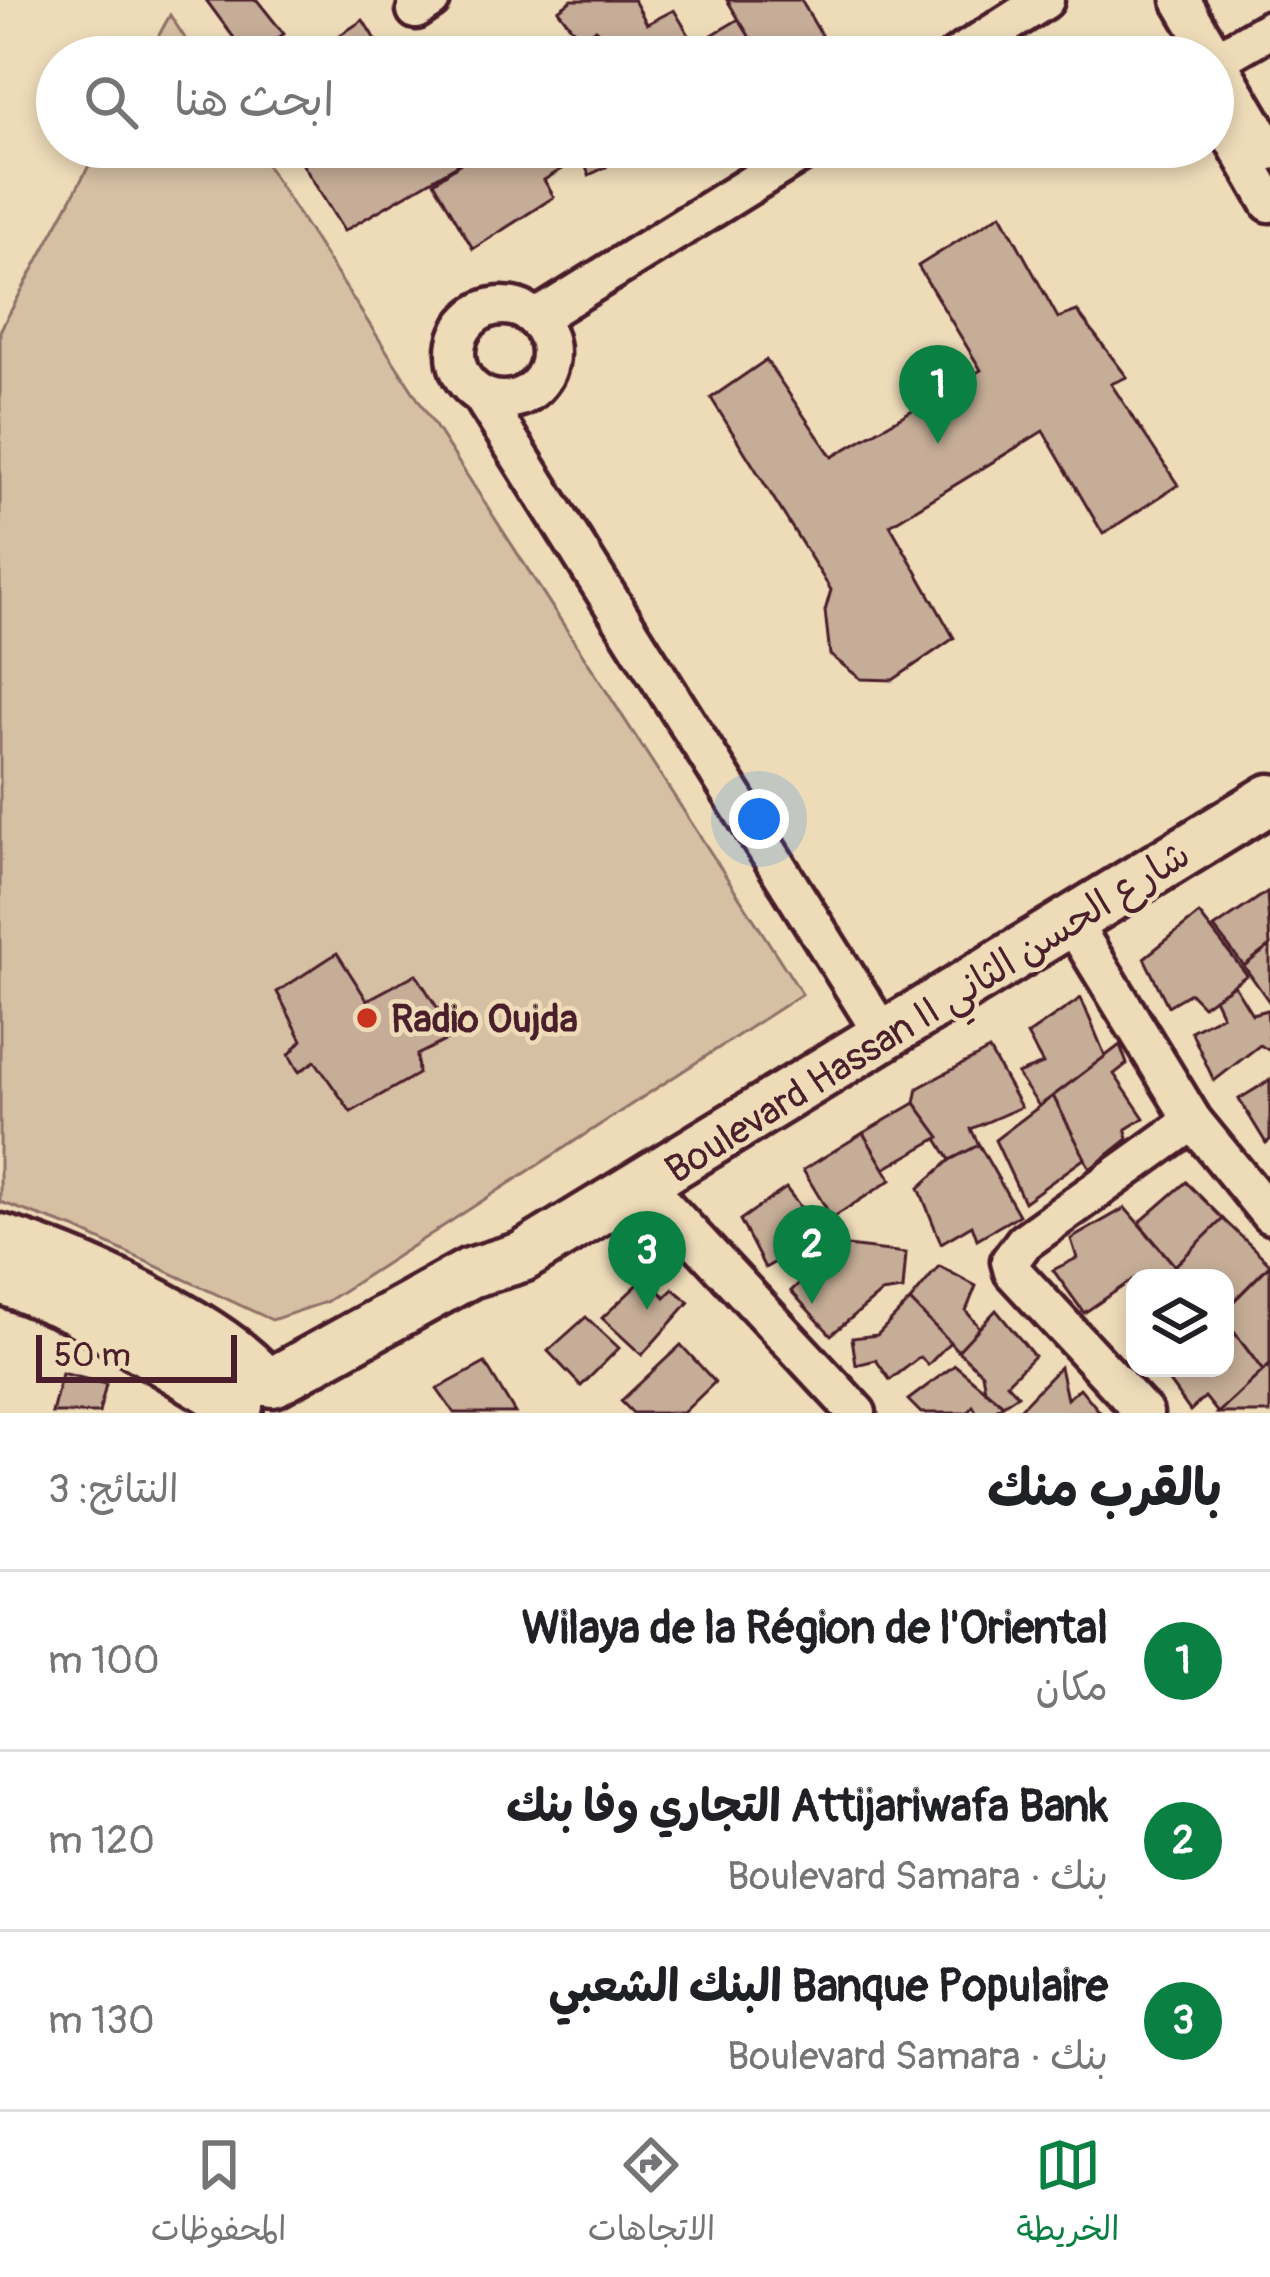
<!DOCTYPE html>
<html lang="ar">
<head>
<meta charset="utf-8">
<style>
	body { margin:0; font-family:Pangolin,"Playpen Sans Arabic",sans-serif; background:#f6f6f6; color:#202124; direction:rtl }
	.controls { position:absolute; right:36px; bottom:36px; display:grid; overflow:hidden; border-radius:24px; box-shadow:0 6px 18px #0003 }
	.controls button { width:108px; height:108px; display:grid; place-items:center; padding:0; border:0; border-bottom:3px solid #e0e0e0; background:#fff; color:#202124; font:60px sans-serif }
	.scale { position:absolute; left:36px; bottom:30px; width:201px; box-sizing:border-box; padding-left:12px; border:6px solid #4a1f2b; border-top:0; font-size:33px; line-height:42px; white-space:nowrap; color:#4a1f2b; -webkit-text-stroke:9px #eedcb9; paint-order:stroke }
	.you { position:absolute; left:759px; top:819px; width:42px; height:42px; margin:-30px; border:9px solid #fff; border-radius:50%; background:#1a73e8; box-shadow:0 0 0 18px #1a73e833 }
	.badge { display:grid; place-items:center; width:78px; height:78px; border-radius:50%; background:#0b8043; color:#fff; font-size:39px; font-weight:700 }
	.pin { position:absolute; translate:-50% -99px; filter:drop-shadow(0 3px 6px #0008) }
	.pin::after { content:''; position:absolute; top:63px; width:42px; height:36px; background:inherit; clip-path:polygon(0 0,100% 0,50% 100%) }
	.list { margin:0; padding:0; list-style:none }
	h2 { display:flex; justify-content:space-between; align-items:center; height:156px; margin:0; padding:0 48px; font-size:51px }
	h2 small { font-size:39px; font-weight:400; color:#757577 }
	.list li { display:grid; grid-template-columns:78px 1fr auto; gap:36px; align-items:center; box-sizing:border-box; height:180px; padding:0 48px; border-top:3px solid #e0e0e0 }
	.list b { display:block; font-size:45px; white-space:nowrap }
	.list p { margin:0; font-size:39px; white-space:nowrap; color:#757577 }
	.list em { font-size:39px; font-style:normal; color:#757577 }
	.icon { flex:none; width:66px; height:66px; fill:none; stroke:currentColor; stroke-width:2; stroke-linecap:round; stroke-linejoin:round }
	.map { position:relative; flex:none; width:1270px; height:1413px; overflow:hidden; direction:ltr }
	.search { position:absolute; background:#fff; box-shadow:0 6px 18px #0003; left:36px; right:36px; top:36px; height:132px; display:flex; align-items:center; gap:30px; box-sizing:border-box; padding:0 42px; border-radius:66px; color:#757577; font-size:45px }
	.sheet { height:696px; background:#fff }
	nav { display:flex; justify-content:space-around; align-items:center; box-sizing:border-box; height:168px; border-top:3px solid #e0e0e0; background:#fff; font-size:33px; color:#757577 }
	nav a { display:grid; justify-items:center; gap:6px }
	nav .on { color:#0b8043 }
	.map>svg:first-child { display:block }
	.green { fill:#d6c0a4; stroke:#907068; stroke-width:3 }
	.building { fill:#c5ad97; stroke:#4a1f2b; stroke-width:3 }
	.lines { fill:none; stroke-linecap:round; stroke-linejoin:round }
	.minor-casing { stroke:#4a1f2b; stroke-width:45 }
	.major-casing { stroke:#4a1f2b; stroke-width:57 }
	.minor { stroke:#eedcb9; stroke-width:36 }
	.major { stroke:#eedcb9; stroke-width:48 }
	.poi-dot { fill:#c8321e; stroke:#eedcb9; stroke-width:4.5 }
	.labels { text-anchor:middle; stroke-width:9; stroke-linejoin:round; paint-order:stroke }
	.street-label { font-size:39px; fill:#4a1f2b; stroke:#eedcb9 }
	.poi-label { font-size:39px; font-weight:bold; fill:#4a1f2b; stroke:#eedcb9; text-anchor:start }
</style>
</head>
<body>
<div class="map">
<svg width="1270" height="1413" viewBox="0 0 1270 1413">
	<rect width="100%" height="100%" fill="#eedcb9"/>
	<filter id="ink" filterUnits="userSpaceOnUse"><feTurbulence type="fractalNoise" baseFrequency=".00833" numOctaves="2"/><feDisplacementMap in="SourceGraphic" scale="24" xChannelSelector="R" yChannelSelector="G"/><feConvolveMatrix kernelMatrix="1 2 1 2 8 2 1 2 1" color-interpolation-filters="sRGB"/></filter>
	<g filter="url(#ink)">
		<g class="green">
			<path d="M170,15L197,57H147Z"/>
			<path d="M99,147H255L802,994L326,1302L272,1320L74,1228L0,1202V331Z"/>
		</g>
		<g class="building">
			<path d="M206,0H257L284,34L248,57Z"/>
			<path d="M572,0H634L647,24L674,10L695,45L739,19L762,57H597L594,50L606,40L596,29L580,39L558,10Z"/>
			<path d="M727,0H801L827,45L806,57H762Z"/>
			<path d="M363,20L386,57H306Z"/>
			<path d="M292,147H448L459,164L344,231Z"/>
			<path d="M483,147H592L606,167L589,175L582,157L544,180L554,197L473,249L434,182Z"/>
			<path d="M1001,214L1058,318L1077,311L1127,377L1111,384L1178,485L1103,534L1043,431L890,525L954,638L893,680L861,679L830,655L825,611L831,590L711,398L766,360L832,457L981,370L918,266Z"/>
			<path d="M1267,892L1270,946L1244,966L1214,928Z"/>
			<path d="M1199,914L1247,975L1203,1006L1190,993L1168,1006L1144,958Z"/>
			<path d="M1270,946V1003L1244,966Z"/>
			<path d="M337,953L367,1000L416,974L455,1036L417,1055L418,1074L351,1112L315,1061L299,1072L289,1055L302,1040L277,992Z"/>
			<path d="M1234,985L1252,1014L1267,1010L1270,1051L1260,1045L1214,1081L1191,1031L1222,1015L1214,998Z"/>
			<path d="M1081,998L1106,1058L1039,1106L1017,1074L1043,1064L1027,1035Z"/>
			<path d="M1120,1045L1127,1064L1114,1074L1144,1118L1126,1129L1128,1139L1090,1169L1053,1096Z"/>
			<path d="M989,1050L1021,1107L971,1129L979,1145L950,1160L915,1103L918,1088Z"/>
			<path d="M1270,1080V1140L1266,1143L1239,1099Z"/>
			<path d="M1053,1096L1085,1158L1024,1202L995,1140Z"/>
			<path d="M915,1103L940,1137L884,1169L863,1133Z"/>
			<path d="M863,1133L891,1180L832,1218L803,1170Z"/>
			<path d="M979,1145L1019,1215L977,1239L972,1225L941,1243L919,1188L950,1160Z"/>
			<path d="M1186,1182L1223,1219L1175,1266L1139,1223Z"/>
			<path d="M786,1188L822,1235L765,1268L740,1220Z"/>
			<path d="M1125,1208L1175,1266L1161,1278H1135L1084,1313L1053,1270L1077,1258L1071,1239Z"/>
			<path d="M1223,1219L1270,1264L1225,1310V1278H1183L1175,1266Z"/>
			<path d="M839,1245L906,1253L903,1290L881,1293L831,1335L791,1291Z"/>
			<path d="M1270,1265V1365L1263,1371L1225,1320V1310Z"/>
			<path d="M939,1266L976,1286L966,1311L980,1328L958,1351L910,1301Z"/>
			<path d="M647,1276L665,1297L673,1289L689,1302L642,1355L602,1318Z"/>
			<path d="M910,1301L950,1342L928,1365L920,1357L890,1380L876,1360L856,1365L852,1338L877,1335Z"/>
			<path d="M996,1310L1034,1356L1007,1383L1018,1395L1003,1405L985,1390L982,1373L958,1351Z"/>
			<path d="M586,1317L619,1348L581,1386L548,1351Z"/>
			<path d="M1225,1320L1263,1371L1218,1413L1205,1397L1190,1411L1159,1368H1225Z"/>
			<path d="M681,1345L715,1382L683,1413H633L621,1401Z"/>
			<path d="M485,1363L515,1413H454L437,1389Z"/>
			<path d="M955,1365L1003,1405L992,1413H977L973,1406L967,1413H921L908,1400Z"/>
			<path d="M1270,1365V1413H1218L1263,1371Z"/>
			<path d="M1060,1367L1067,1399L1080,1388L1100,1412L1016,1413Z"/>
			<path d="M62,1373L106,1384L99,1413H52Z"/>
		</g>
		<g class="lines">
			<g class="minor-casing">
				<g id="minor">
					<path d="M1181,0L1270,151"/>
					<path d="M416,10L431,0"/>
					<path d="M956,57L1045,0"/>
					<path d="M1213,62L1270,29"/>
					<path d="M1213,104L1270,203"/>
					<circle cx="503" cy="353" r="47"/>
					<path d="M535,319L811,147"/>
					<path d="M481,395L884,1036"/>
					<path d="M1071,921L1193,1121L1270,1215"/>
					<path d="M645,1185L857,1413"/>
					<path d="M1144,1413L1013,1272L1010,1261L1024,1242L1193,1121"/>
				</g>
			</g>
			<g class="major-casing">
				<g id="major">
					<path d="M0,1239C72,1259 217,1325 264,1381"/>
					<path d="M0,1278L74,1308L238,1406"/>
					<path d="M273,1382L470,1273L522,1257L1270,799"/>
				</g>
			</g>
			<use href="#minor" class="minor"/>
			<use href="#major" class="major"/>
		</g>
	</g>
	<circle class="poi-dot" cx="367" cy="1018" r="12"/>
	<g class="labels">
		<g class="street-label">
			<text transform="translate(927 1011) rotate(-32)" y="14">Boulevard Hassan II شارع الحسن الثاني</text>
		</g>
		<g class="poi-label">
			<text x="391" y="1032">Radio Oujda</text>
		</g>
	</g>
</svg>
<div class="controls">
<button><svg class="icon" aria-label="layers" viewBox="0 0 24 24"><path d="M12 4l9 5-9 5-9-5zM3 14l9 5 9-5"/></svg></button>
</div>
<div class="scale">50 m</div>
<div class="you"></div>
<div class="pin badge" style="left:938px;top:444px">1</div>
<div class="pin badge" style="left:812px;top:1304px">2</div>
<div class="pin badge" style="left:647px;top:1310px">3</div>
<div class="search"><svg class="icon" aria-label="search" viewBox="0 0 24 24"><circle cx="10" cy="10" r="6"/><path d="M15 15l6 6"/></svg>ابحث هنا</div>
</div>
<section class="sheet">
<h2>بالقرب منك<small>النتائج: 3</small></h2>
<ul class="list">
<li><span class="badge">1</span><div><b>Wilaya de la Région de l'Oriental</b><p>مكان</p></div><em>100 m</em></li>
<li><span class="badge">2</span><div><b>Attijariwafa Bank التجاري وفا بنك</b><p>بنك · Boulevard Samara</p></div><em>120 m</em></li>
<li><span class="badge">3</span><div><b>Banque Populaire البنك الشعبي</b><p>بنك · Boulevard Samara</p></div><em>130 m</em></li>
</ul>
</section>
<nav>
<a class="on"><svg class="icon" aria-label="map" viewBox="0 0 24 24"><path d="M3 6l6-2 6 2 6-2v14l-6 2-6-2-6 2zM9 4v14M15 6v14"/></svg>الخريطة</a>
<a><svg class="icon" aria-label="directions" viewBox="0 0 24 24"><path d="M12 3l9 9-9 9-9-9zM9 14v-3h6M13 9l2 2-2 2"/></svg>الاتجاهات</a>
<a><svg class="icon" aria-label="saved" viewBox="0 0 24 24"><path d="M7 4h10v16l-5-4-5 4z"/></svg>المحفوظات</a>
</nav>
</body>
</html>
